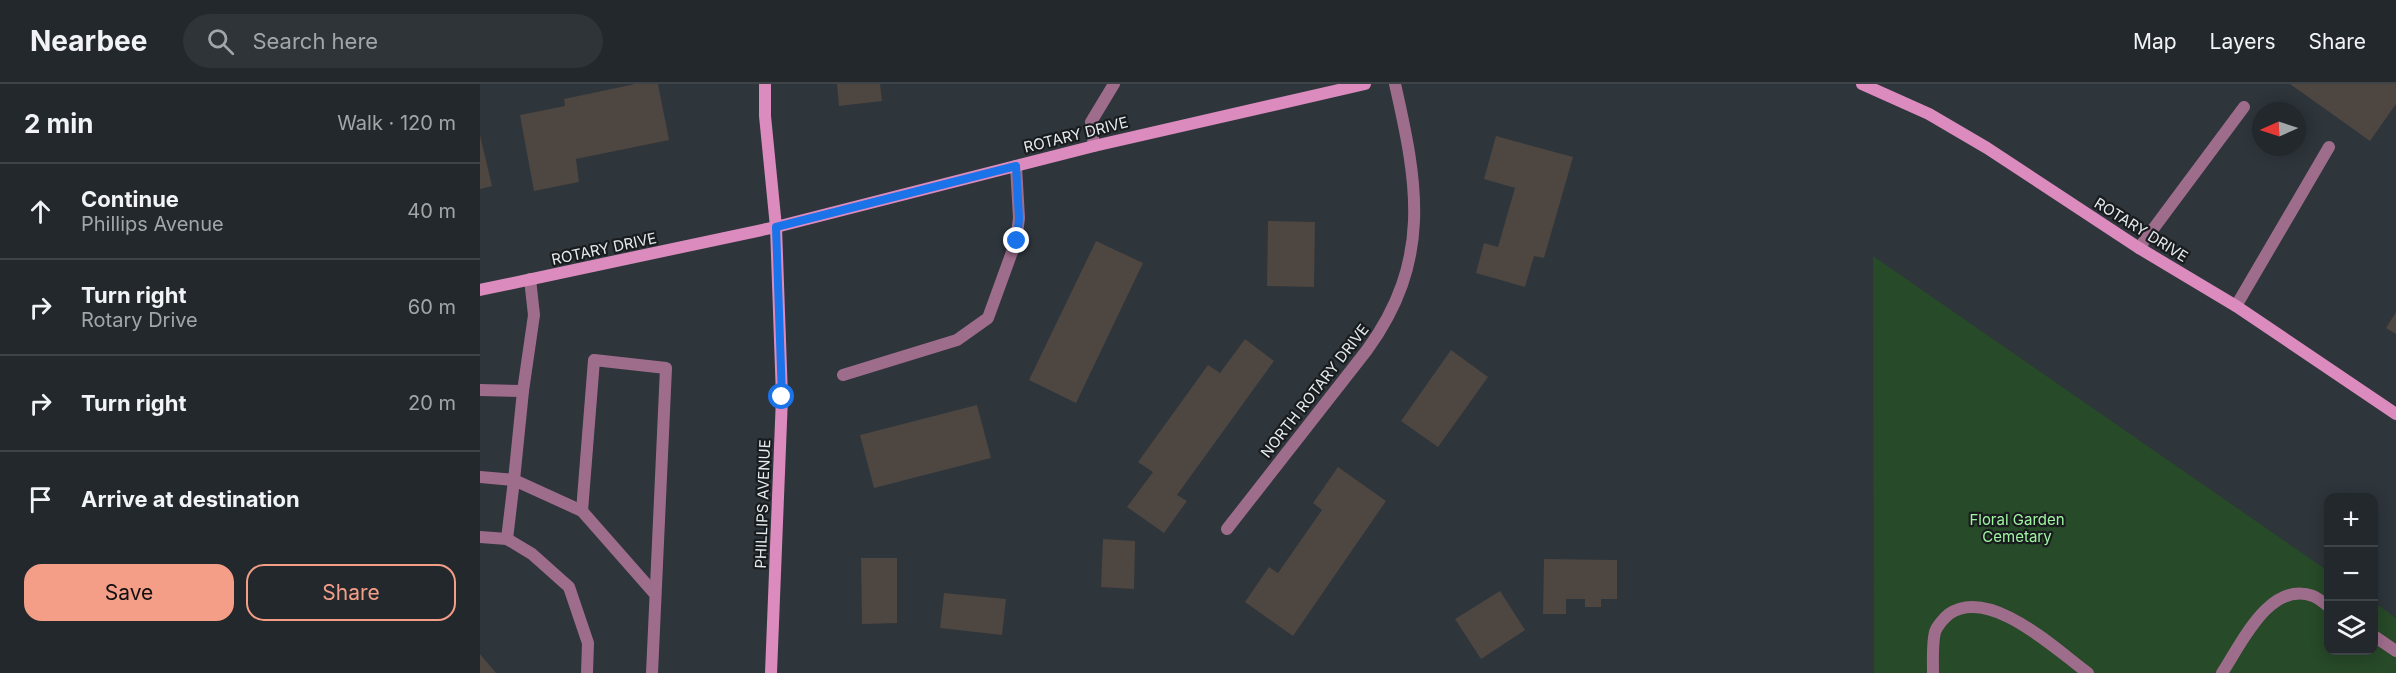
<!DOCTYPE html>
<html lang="en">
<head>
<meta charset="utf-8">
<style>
	body { margin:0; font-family:Inter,sans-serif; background:#2e3438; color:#f1f3f6 }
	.controls { position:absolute; right:18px; bottom:18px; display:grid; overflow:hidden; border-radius:12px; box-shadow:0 3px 15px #0003 }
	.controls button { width:54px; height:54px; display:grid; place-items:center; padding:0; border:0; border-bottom:2px solid #3f4448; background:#22282c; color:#f1f3f6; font:30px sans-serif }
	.compass { position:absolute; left:1772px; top:18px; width:54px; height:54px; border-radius:50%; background:#22282c; box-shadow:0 3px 15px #0003; rotate:267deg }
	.stop { position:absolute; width:18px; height:18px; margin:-14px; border:4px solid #1a73e8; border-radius:50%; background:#fff }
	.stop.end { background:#1a73e8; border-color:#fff; box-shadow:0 2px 6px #0008 }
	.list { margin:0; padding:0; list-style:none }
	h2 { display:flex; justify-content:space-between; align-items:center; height:78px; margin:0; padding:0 24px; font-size:26px }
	h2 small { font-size:20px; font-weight:400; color:#a2a6a9 }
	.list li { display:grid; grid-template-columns:39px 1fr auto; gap:18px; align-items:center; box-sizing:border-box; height:96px; padding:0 24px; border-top:2px solid #3f4448 }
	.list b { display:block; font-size:22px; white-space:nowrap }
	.list p { margin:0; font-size:20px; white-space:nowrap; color:#a2a6a9 }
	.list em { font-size:20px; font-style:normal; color:#a2a6a9 }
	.actions { display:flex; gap:12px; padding:18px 24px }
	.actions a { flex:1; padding:14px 0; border:2px solid #f49e87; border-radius:18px; text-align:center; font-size:21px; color:#f49e87 }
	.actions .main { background:#f49e87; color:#111 }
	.icon { flex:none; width:33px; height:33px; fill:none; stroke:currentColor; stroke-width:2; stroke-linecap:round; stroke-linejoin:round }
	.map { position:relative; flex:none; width:1916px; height:589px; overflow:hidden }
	header { display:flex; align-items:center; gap:36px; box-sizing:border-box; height:84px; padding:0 30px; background:#22282c; border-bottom:2px solid #3f4448 }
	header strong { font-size:28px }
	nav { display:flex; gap:33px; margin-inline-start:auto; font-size:21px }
	.search { width:420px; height:54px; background:#2e3438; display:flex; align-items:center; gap:15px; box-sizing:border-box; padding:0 21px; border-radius:33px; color:#a2a6a9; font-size:22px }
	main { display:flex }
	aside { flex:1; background:#22282c }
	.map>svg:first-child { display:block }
	.green { fill:#274a28 }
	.building { fill:#4e4641 }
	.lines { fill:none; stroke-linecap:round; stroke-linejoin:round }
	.lane { stroke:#9f6d8c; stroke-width:12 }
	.street { stroke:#9f6d8c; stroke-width:12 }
	.secondary { stroke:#dc8bbe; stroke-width:12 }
	.route { stroke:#1a73e8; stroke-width:8 }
	.labels { text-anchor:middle; stroke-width:4.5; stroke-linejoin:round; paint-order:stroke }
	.street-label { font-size:15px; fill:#e5eaee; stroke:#191c1e }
	.park-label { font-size:15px; fill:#9ff5a1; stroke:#191c1e }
</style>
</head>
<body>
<header>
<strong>Nearbee</strong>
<div class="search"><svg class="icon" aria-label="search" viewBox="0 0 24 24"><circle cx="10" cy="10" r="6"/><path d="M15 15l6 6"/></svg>Search here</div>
<nav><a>Map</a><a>Layers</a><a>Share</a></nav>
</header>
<main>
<aside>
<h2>2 min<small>Walk · 120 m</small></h2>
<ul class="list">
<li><svg class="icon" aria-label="ahead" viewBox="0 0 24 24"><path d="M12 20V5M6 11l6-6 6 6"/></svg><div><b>Continue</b><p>Phillips Avenue</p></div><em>40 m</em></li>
<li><svg class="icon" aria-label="right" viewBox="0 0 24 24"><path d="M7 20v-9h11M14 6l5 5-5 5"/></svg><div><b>Turn right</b><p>Rotary Drive</p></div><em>60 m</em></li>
<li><svg class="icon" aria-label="right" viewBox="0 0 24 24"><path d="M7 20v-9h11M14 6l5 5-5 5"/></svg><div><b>Turn right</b></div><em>20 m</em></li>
<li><svg class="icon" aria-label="arrive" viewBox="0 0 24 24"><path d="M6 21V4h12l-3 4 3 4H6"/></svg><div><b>Arrive at destination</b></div></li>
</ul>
<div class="actions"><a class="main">Save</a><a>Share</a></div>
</aside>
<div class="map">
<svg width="1916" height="589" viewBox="0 0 1916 589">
	<rect width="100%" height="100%" fill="#2e353b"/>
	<path class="green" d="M1393,172L1848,487V566H1894V518L1916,534V589H1394Z"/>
	<g class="building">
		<path d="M155,0H178L189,56L96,75L99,98L54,107L40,31L85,22L84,15Z"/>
		<path d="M357,0H400L402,17L359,22Z"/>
		<path d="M1810,0H1916V20L1890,57Z"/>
		<path d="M0,51L12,102L0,105Z"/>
		<path d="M1016,52L1093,73L1064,174L1054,172L1045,203L996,189L1004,159L1018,163L1035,104L1004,95Z"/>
		<path d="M788,137L835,138L834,203L787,202Z"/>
		<path d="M616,157L663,179L596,319L549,296Z"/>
		<path d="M1916,228V250L1906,244Z"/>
		<path d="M765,255L794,277L697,411L707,417L684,449L647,423L673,388L658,378L728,281L740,289Z"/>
		<path d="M971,266L1008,293L958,363L921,337Z"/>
		<path d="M497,321L511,374L394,404L380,351Z"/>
		<path d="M858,383L906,417L813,552L765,518L789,483L798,489L842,426L833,419Z"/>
		<path d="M623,455L655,457L654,505L621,503Z"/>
		<path d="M381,474H417V539L382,540Z"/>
		<path d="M1064,475L1137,476V515H1121V523H1105V515H1086V530H1063Z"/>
		<path d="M1020,507L1045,546L1001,575L975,535Z"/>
		<path d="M464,509L526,515L522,551L460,544Z"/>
		<path d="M0,570L16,589H0Z"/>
	</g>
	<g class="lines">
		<g class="lane">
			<path d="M1659,164L1764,23"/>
			<path d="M1756,222L1849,63"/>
			<path d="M363,291L477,256L508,234L536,157L539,134L536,82"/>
			<path d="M0,306L43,307L54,231L50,195"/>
			<path d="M0,393L34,396L43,307"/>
			<path d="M102,427L175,510"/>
			<path d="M0,453L27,455L52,470L89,503L108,559L107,589"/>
			<path d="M27,455L34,396L102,427L114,276L186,284L172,589"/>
			<path d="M1894,552L1916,567"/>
			<path d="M1453,589C1453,577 1452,560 1455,548C1457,542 1464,534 1469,530C1510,502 1575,565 1608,589"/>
			<path d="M1742,589C1761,561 1789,496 1833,512C1838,514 1844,519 1848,522"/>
		</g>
		<g class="street">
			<path d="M614,62L611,38L634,0"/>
			<path d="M747,445L887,266C952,176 938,101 915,0"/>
		</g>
		<g class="secondary">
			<path d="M285,0V32L296,143L302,313L291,589"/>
			<path d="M1382,0L1449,30L1507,64L1659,164L1756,222L1916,330"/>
			<path d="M0,206L296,143L614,62L885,0"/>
		</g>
	</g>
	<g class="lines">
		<path class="route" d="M302,313L296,143L536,82L539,134L537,157"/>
	</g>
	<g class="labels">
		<g class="street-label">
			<text transform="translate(596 51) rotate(-14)" y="5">ROTARY DRIVE</text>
			<text transform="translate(1661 146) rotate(32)" y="5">ROTARY DRIVE</text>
			<text transform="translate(124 165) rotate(-12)" y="5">ROTARY DRIVE</text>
			<text transform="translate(835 307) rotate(-52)" y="5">NORTH ROTARY DRIVE</text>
			<text transform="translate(283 420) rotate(-88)" y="5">PHILLIPS AVENUE</text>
		</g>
		<g class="park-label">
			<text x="1537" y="441">Floral Garden<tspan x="1537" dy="17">Cemetary</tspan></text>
		</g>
	</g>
</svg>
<div class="controls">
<button>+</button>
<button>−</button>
<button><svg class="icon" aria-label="layers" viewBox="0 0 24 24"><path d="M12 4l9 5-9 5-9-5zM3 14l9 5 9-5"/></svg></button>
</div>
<svg class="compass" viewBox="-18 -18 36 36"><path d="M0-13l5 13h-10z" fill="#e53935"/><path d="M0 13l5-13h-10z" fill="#a2a6a9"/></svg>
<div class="stop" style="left:302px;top:313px"></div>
<div class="stop end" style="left:537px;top:157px"></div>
</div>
</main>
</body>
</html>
